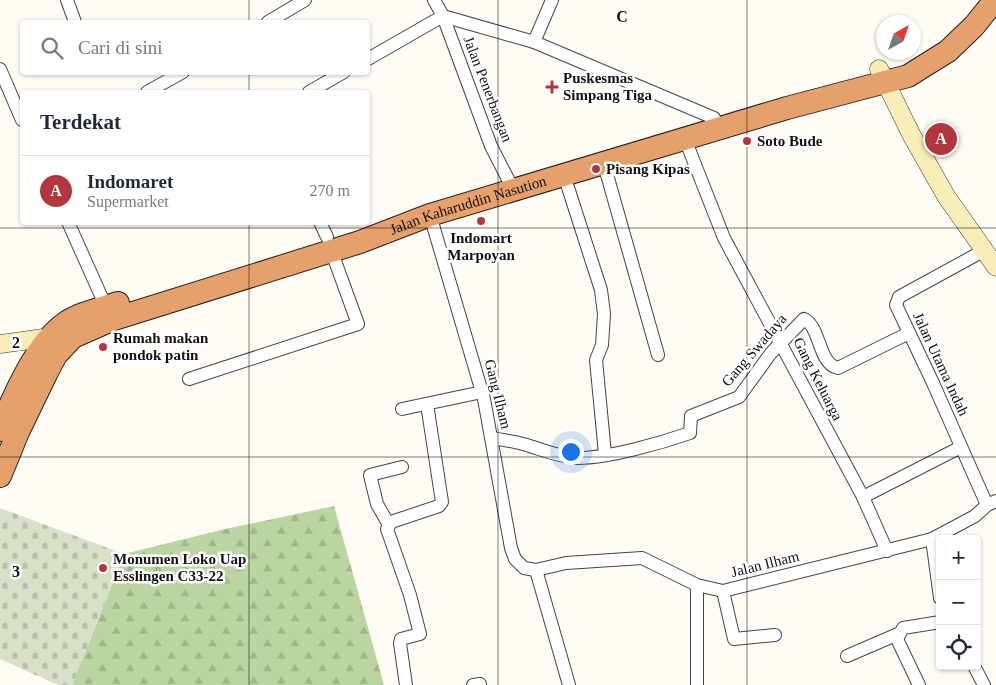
<!DOCTYPE html>
<html lang="id">
<head>
<meta charset="utf-8">
<style>
	body { margin:0; font-family:Georgia,serif; background:#f6f6f7; color:#1f2937 }
	.controls { position:absolute; right:15px; bottom:15px; display:grid; overflow:hidden; border-radius:5px; box-shadow:0 1px 4px #0004 }
	.controls button { width:45px; height:45px; display:grid; place-items:center; padding:0; border:0; border-bottom:1px solid #e0e1e3; background:#fff; color:#1f2937; font:25px sans-serif }
	.compass { position:absolute; left:876px; top:15px; width:45px; height:45px; border-radius:50%; background:#fff; box-shadow:0 1px 4px #0004; rotate:40deg }
	.you { position:absolute; left:570px; top:451px; width:18px; height:18px; margin:-12px; border:4px solid #fff; border-radius:50%; background:#1a73e8; box-shadow:0 0 0 8px #1a73e833 }
	.badge { display:grid; place-items:center; width:32px; height:32px; border-radius:50%; background:#b3363f; color:#fff; font-size:16px; font-weight:700 }
	.pin { position:absolute; translate:-50% -50%; border:2px solid #fff; box-shadow:0 1px 5px #0006 }
	.list { margin:0; padding:0; list-style:none }
	h2 { display:flex; justify-content:space-between; align-items:center; height:65px; margin:0; padding:0 20px; font-size:21px }
	h2 small { font-size:16px; font-weight:400; color:#747a83 }
	.list li { display:grid; grid-template-columns:32px 1fr auto; gap:15px; align-items:center; box-sizing:border-box; height:70px; padding:0 20px; border-top:1px solid #e0e1e3 }
	.list b { display:block; font-size:19px; white-space:nowrap }
	.list p { margin:0; font-size:16px; white-space:nowrap; color:#747a83 }
	.list em { font-size:16px; font-style:normal; color:#747a83 }
	.icon { flex:none; width:28px; height:28px; fill:none; stroke:currentColor; stroke-width:2; stroke-linecap:round; stroke-linejoin:round }
	.map { position:relative; flex:none; width:996px; height:685px; overflow:hidden }
	.search { position:absolute; background:#fff; box-shadow:0 1px 4px #0004; left:20px; top:20px; width:350px; height:55px; display:flex; align-items:center; gap:12px; box-sizing:border-box; padding:0 18px; border-radius:5px; color:#747a83; font-size:19px }
	.panel { position:absolute; background:#fff; box-shadow:0 1px 4px #0004; left:20px; top:90px; width:350px; height:135px; border-radius:5px }
	.map>svg:first-child { display:block }
	.forest { fill:url(#forest-firs) }
	.cemetery { fill:url(#cemetery-stones) }
	.lines { fill:none; stroke-linecap:round; stroke-linejoin:round }
	.street-casing { stroke:#444; stroke-width:14 }
	.secondary-casing { stroke:#333; stroke-width:19 }
	.highway-casing { stroke:#222; stroke-width:24 }
	.street { stroke:#fff; stroke-width:12 }
	.secondary { stroke:#f7eeb7; stroke-width:18 }
	.highway { stroke:#e6a06c; stroke-width:22 }
	.grid { fill:none; stroke:#111; stroke-width:1; stroke-opacity:0.55 }
	.poi-dot { fill:#b3363f; stroke:#fff; stroke-width:2 }
	.labels { text-anchor:middle; stroke-width:5; stroke-linejoin:round; paint-order:stroke }
	.poi-label { font-size:15px; font-weight:bold; fill:#111; stroke:#fff; text-anchor:start }
	.street-label { font-size:15px; fill:#111; stroke:#fff }
	.grid-label { font-size:16px; text-anchor:middle; font-weight:bold; fill:#111; stroke:#fff; stroke-width:5; stroke-linejoin:round; paint-order:stroke }
</style>
</head>
<body>
<div class="map">
<svg width="996" height="685" viewBox="0 0 996 685">
	<defs>
		<pattern id="forest-firs" width="22" height="20" patternUnits="userSpaceOnUse" patternTransform="scale(1.25)"><rect width="22" height="20" fill="#bad5a2"/><path d="M5 1l3.5 6h-7zM16 11l3.5 6h-7z" fill="#9fb68a"/></pattern>
		<pattern id="cemetery-stones" width="16" height="16" patternUnits="userSpaceOnUse" patternTransform="scale(1.25)"><rect width="16" height="16" fill="#d8e0c7"/><path d="M2 7V4a2 2 0 0 1 4 0v3zM10 15v-3a2 2 0 0 1 4 0v3z" fill="#b8bfaa"/></pattern>
	</defs>
	<rect width="100%" height="100%" fill="#fefcf5"/>
	<path class="forest" d="M334,506L384,685H72L124,554L225,529Z"/>
	<path class="cemetery" d="M0,508L124,554L72,685H58L0,659Z"/>
	<g class="lines">
		<g class="street-casing">
			<g id="street">
				<path d="M67,0L75,22"/>
				<path d="M434,0L443,16L491,146L513,189"/>
				<path d="M268,22L305,0"/>
				<path d="M534,42L552,0"/>
				<path d="M368,59L443,16L534,42L714,118L718,129"/>
				<path d="M0,69L22,120"/>
				<path d="M147,92L183,72"/>
				<path d="M309,92L344,72"/>
				<path d="M685,139L724,238L863,497L887,551"/>
				<path d="M604,164L658,355"/>
				<path d="M564,175L601,290L604,314L602,345L596,360L605,454"/>
				<path d="M430,215L484,399L511,548L515,559L524,568L536,570L566,563L642,558L697,585L723,591L932,539L975,516L987,505L996,501"/>
				<path d="M68,222L106,307"/>
				<path d="M320,222L327,237"/>
				<path d="M983,251L899,297L896,305L933,383L987,505"/>
				<path d="M189,379L358,324L331,250"/>
				<path d="M402,409L482,392"/>
				<path d="M492,438C502,440 513,441 523,444C541,449 558,457 578,458C609,458 661,443 690,433L691,416L739,397L771,353L804,319C821,327 818,364 838,368L909,333"/>
				<path d="M863,497L961,447"/>
				<path d="M389,525L377,504L370,475L402,467"/>
				<path d="M932,539L940,598"/>
				<path d="M536,570L569,685"/>
				<path d="M723,591L734,639L775,635"/>
				<path d="M847,656L898,634"/>
				<path d="M974,666L984,685"/>
				<path d="M406,685L400,643L401,639L420,634L410,595L387,529L391,522L439,506L442,502L427,404"/>
				<path d="M473,685L480,684"/>
				<path d="M697,685V585"/>
				<path d="M919,685L897,639L903,628L940,622"/>
			</g>
		</g>
		<g class="secondary-casing">
			<g id="secondary">
				<path d="M879,69L912,136L946,196L996,267"/>
				<path d="M0,344L51,337L56,341"/>
			</g>
		</g>
		<g class="highway-casing">
			<g id="highway">
				<path d="M0,430C12,399 36,344 64,324C79,313 100,309 118,303"/>
				<path id="s1" d="M0,476L18,432L47,372L56,355L73,337L114,319L360,242L430,215L787,108L908,76L948,51L974,26L995,0"/>
			</g>
		</g>
		<use href="#street" class="street"/>
		<use href="#secondary" class="secondary"/>
		<use href="#highway" class="highway"/>
	</g>
	<path class="grid" d="M249,0V22M498,0V685M747,0V685M249,72V92M249,222V685M0,228H996M0,457H996"/>
	<g class="poi-dot">
		<path d="M549.5 79.5h5v5h5v5h-5v5h-5v-5h-5v-5h5z"/>
		<circle cx="747" cy="141" r="5"/>
		<circle cx="596" cy="169" r="5"/>
		<circle cx="481" cy="221" r="5"/>
		<circle cx="103" cy="347" r="5"/>
		<circle cx="103" cy="568" r="5"/>
	</g>
	<g class="labels">
		<g class="poi-label">
			<text x="563" y="83">Puskesmas<tspan x="563" dy="17">Simpang Tiga</tspan></text>
			<text x="757" y="146">Soto Bude</text>
			<text x="606" y="174">Pisang Kipas</text>
			<text x="481" y="243" text-anchor="middle">Indomart<tspan x="481" dy="17">Marpoyan</tspan></text>
			<text x="113" y="343">Rumah makan<tspan x="113" dy="17">pondok patin</tspan></text>
			<text x="113" y="564">Monumen Loko Uap<tspan x="113" dy="17">Esslingen C33-22</tspan></text>
		</g>
		<g class="street-label">
			<text transform="translate(488 89) rotate(69)" y="5">Jalan Penerbangan</text>
			<text dy="5" stroke="none"><textPath href="#s1" startOffset="575">Jalan Kaharuddin Nasution</textPath></text>
			<text transform="translate(754 350) rotate(-49)" y="5">Gang Swadaya</text>
			<text transform="translate(941 364) rotate(65)" y="5">Jalan Utama Indah</text>
			<text transform="translate(818 379) rotate(63)" y="5">Gang Keluarga</text>
			<text transform="translate(498 394) rotate(76)" y="5">Gang Ilham</text>
			<text transform="translate(765 564) rotate(-14)" y="5">Jalan Ilham</text>
		</g>
	</g>
	<g class="grid-label">
		<text x="622" y="22">C</text>
		<text x="16" y="348">2</text>
		<text x="16" y="577">3</text>
	</g>
</svg>
<div class="controls">
<button>+</button>
<button>−</button>
<button><svg class="icon" aria-label="locate" viewBox="0 0 24 24"><circle cx="12" cy="12" r="6"/><path d="M12 2v4M12 18v4M2 12h4M18 12h4"/></svg></button>
</div>
<svg class="compass" viewBox="-18 -18 36 36"><path d="M0-13l5 13h-10z" fill="#e53935"/><path d="M0 13l5-13h-10z" fill="#747a83"/></svg>
<div class="you"></div>
<div class="pin badge" style="left:941px;top:139px">A</div>
<div class="search"><svg class="icon" aria-label="search" viewBox="0 0 24 24"><circle cx="10" cy="10" r="6"/><path d="M15 15l6 6"/></svg>Cari di sini</div>
<section class="panel">
<h2>Terdekat<small></small></h2>
<ul class="list">
<li><span class="badge">A</span><div><b>Indomaret</b><p>Supermarket</p></div><em>270 m</em></li>
</ul>
</section>
</div>
</body>
</html>
